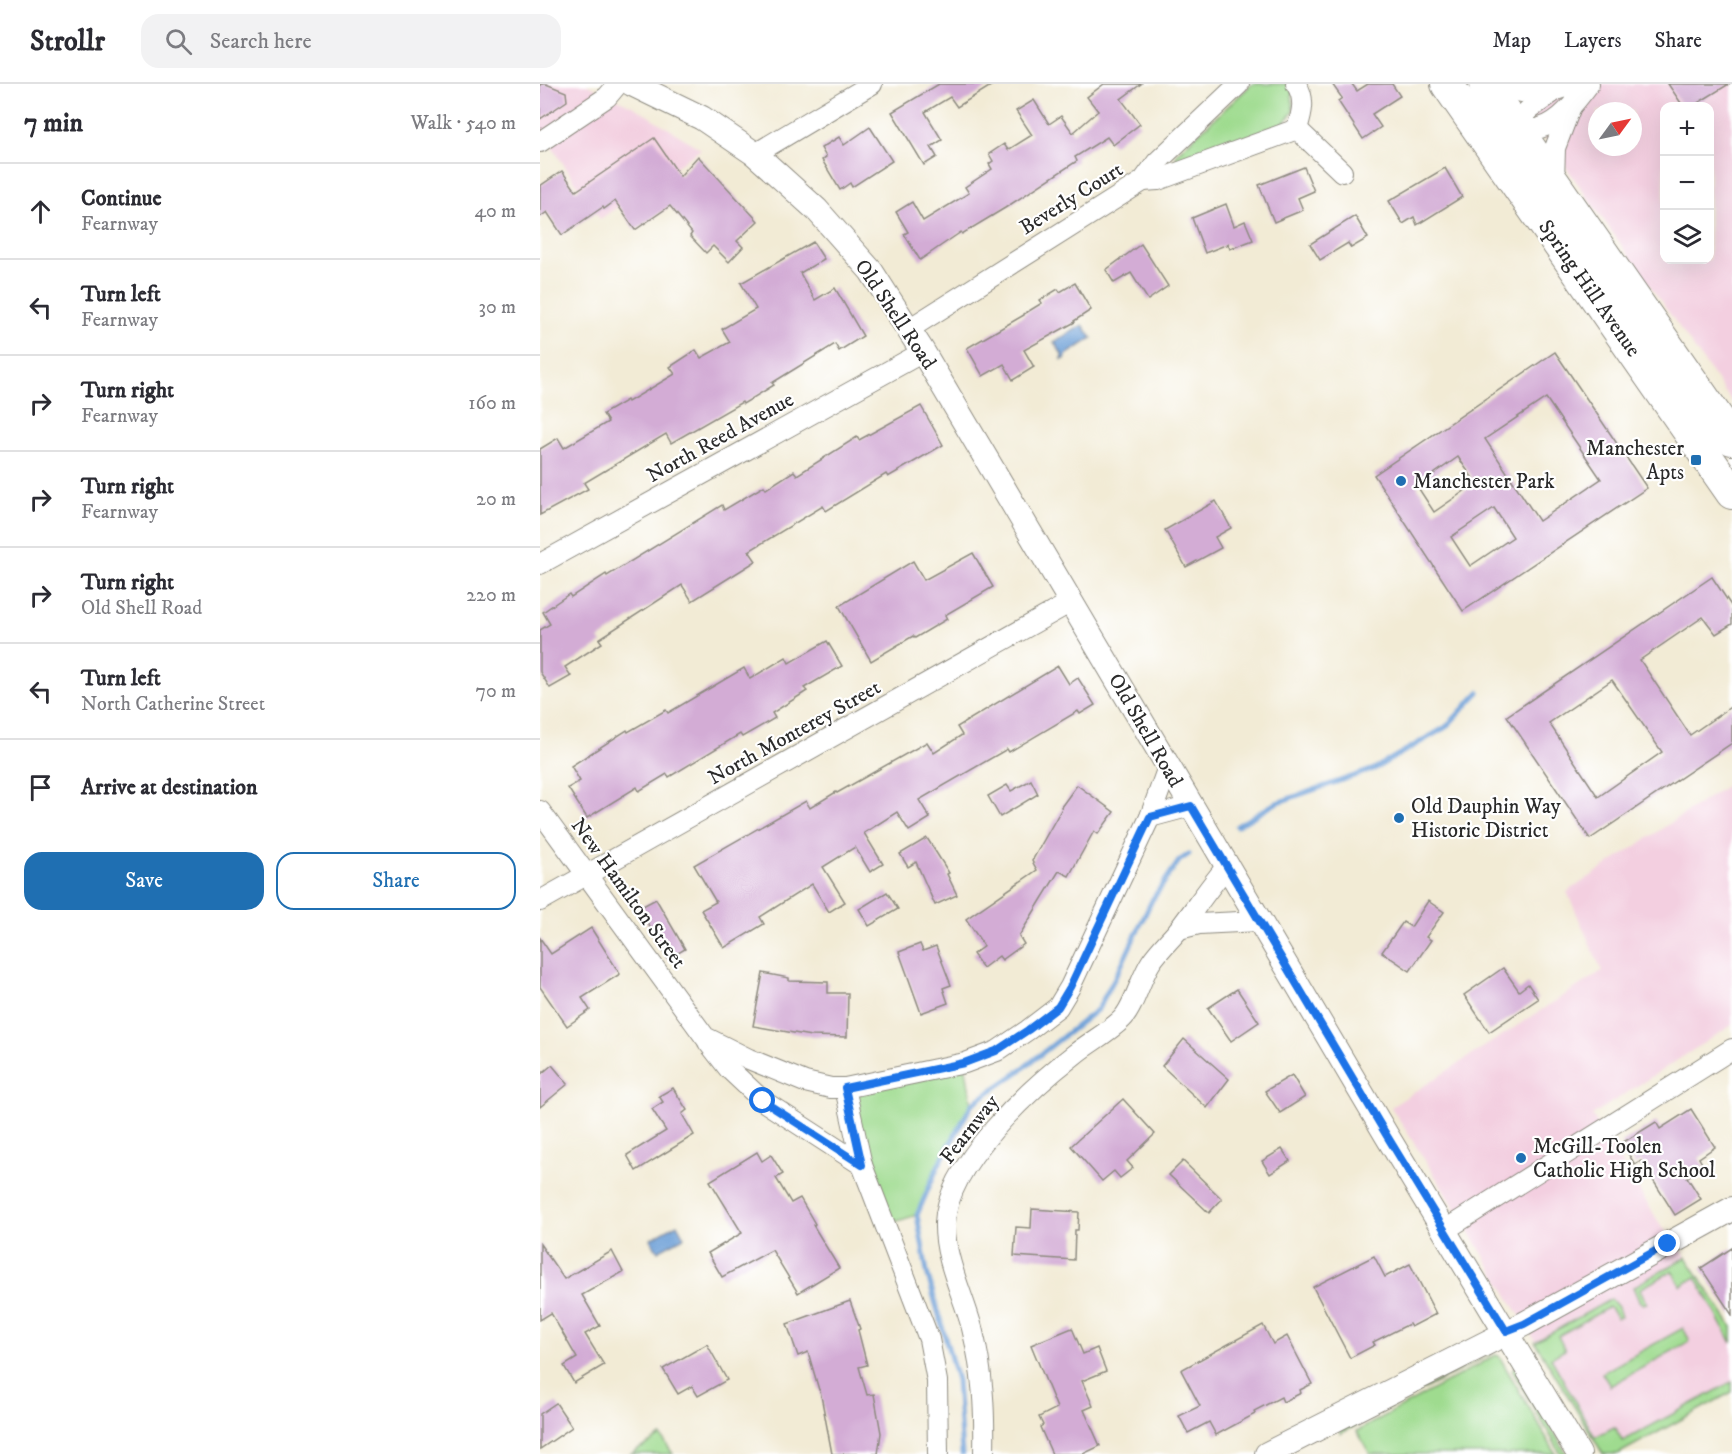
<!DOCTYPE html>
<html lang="en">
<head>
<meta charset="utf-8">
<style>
	body { margin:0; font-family:"IM FELL DW Pica",serif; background:#f2f2f3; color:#2b2b33 }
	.controls { position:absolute; right:18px; top:18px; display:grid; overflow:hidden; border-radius:12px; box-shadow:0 6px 24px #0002 }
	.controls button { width:54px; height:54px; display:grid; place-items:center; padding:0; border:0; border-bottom:2px solid #e1e1e2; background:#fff; color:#2b2b33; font:30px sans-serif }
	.compass { position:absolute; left:1048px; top:18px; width:54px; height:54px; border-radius:50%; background:#fff; box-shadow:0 6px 24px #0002; rotate:57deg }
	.stop { position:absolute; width:18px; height:18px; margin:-14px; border:4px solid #1a73e8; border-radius:50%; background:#fff }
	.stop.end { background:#1a73e8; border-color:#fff; box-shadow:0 2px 6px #0008 }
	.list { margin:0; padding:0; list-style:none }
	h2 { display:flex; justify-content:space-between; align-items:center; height:78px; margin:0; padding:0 24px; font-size:26px }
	h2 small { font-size:20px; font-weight:400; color:#7c7c81 }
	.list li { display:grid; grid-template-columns:39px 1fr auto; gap:18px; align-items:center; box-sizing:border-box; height:96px; padding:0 24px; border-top:2px solid #e1e1e2 }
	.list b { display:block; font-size:22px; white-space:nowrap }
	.list p { margin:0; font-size:20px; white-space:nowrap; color:#7c7c81 }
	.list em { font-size:20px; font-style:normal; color:#7c7c81 }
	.actions { display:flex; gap:12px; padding:18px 24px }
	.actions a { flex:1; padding:14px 0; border:2px solid #1f6fb2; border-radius:18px; text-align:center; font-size:21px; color:#1f6fb2 }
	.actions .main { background:#1f6fb2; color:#fff }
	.icon { flex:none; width:33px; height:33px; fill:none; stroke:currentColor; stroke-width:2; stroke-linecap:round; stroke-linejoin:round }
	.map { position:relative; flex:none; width:1192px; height:1370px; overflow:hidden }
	header { display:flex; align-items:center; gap:36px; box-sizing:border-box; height:84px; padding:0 30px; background:#fff; border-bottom:2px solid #e1e1e2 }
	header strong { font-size:28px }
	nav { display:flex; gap:33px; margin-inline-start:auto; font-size:21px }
	.search { width:420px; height:54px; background:#f2f2f3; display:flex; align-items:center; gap:15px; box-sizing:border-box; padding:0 21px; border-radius:18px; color:#7c7c81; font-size:22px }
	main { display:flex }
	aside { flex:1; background:#fff }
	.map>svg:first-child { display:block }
	.built { fill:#f3cfe0; fill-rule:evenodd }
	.green { fill:#9fdb8f; stroke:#65835d; stroke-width:1.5 }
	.water { fill:#6b9ed6; stroke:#4b6480; stroke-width:1.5 }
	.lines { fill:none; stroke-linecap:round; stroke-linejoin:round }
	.stream { stroke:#6b9ed6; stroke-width:5 }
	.building { fill:#d3acd5; fill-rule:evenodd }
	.minor-casing { stroke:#8e8b80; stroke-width:22 }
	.tertiary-casing { stroke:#8e8b80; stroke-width:26 }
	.primary-casing { stroke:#8e8b80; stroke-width:34 }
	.minor { stroke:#fff; stroke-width:20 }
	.tertiary { stroke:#fff; stroke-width:24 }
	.primary { stroke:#fff; stroke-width:32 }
	.route { stroke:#1a73e8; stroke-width:8 }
	.poi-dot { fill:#1f6fb2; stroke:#fff; stroke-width:2 }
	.labels { text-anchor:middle; stroke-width:4.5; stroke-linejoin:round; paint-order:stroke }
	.street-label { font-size:21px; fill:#2b2b2b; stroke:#fff }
	.poi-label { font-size:21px; fill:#2b2b2b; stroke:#fff; text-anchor:start }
</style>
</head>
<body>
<header>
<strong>Strollr</strong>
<div class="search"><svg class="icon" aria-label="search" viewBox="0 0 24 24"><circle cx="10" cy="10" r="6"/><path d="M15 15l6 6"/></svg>Search here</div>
<nav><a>Map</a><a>Layers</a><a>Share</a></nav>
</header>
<main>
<aside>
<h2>7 min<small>Walk · 540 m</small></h2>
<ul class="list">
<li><svg class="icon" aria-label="ahead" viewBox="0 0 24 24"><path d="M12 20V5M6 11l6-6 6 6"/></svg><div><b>Continue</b><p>Fearnway</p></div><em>40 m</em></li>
<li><svg class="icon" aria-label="left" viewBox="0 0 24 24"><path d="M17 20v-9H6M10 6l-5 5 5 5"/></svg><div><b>Turn left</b><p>Fearnway</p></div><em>30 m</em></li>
<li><svg class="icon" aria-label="right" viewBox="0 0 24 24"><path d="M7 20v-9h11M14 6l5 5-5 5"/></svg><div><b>Turn right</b><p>Fearnway</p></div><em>160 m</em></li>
<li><svg class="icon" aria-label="right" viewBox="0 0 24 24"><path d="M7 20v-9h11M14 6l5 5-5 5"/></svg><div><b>Turn right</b><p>Fearnway</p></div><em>20 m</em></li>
<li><svg class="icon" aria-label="right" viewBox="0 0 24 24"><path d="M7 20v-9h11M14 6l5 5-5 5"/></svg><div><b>Turn right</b><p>Old Shell Road</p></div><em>220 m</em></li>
<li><svg class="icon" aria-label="left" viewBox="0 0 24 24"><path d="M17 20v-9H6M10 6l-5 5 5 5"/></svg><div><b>Turn left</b><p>North Catherine Street</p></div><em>70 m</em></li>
<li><svg class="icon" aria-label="arrive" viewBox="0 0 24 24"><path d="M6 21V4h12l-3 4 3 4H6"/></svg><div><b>Arrive at destination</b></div></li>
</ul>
<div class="actions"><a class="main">Save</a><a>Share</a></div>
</aside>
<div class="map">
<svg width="1192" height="1370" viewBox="0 0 1192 1370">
	<rect width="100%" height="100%" fill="#fff"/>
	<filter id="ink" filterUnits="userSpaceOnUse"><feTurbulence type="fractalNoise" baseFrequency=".0167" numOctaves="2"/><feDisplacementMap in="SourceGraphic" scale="12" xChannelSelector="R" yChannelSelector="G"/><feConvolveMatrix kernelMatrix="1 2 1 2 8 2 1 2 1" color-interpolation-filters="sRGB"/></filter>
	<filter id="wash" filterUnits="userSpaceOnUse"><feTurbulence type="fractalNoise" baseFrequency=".008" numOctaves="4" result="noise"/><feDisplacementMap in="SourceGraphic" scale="24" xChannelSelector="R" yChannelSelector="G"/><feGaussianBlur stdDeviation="1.35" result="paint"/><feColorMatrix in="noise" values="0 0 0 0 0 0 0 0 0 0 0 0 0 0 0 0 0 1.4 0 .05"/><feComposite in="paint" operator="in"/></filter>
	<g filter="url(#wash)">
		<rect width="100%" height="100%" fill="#f2ebd5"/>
		<g class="built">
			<path d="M0,0H46L94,23L161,65L60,135L0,45Z"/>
			<path d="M967,0H1192V318L1077,155ZM1124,22H1170V176H1124ZM1057,27H1093V63H1057Z"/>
			<path d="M1192,698V941L1052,1031L1120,1140L1143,1168L1192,1243V1308L1078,1370H1063L911,1117L851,1023L1062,887L1027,808Z"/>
		</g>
		<g class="green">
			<path d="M712,0H749L752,3L753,28L741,42L639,79L636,74L637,69Z"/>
			<path d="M425,979L432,1020L398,1082L377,1131L345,1141L305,1004Z"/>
			<path d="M1146,1173L1192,1243V1259L1156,1193L1141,1202L1132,1187L1100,1205L1107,1219L1103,1220L1099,1217L1093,1203Z"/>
			<path d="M1071,1215L1078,1223L1081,1233L1077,1234L1069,1223L1018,1252L1025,1266L1011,1274L1055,1353L1074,1343L1083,1357L1192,1298V1308L1078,1370H1063L995,1258Z"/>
			<path d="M1143,1244L1150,1257L1070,1302L1062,1289Z"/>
			<path d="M954,1268L800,1350V1346Z"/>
			<path d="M956,1271L959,1272L1016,1370H830L817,1347Z"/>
			<path d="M975,1282L1027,1370H1021L972,1286Z"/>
			<path d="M121,1352L133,1370H91Z"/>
		</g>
		<g class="water">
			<path d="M543,241L552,254L526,271L525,275L522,276V270L514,258Z"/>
			<path d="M137,1140L144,1153L118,1167L110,1155Z"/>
		</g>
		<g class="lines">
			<g class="stream">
				<path d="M697,742L736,719L834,685L906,643L939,608"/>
				<path d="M422,1370L417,1296L387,1188L377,1131L398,1082L432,1020L477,989L558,925L580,884L612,816L639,777L649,770"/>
			</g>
		</g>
		<g id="blocks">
			<g class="building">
				<path d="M0,0H6L26,8L27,17L0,35Z"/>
				<path d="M399,0H454L417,23L410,13L385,28L402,56L391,63L397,73L384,81L352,28Z"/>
				<path d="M564,0H601L581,15L600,40L573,61L567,53L535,73L537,77L465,124L422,150L421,148L380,176L364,150L368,148L356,128L372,118L383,137L429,109L425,103L452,85L449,80L453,77L449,70L464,60L468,66L492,51L476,27L494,16L509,40L521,32L533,49L558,27L547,13Z"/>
				<path d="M792,0H812L817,7L828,0H852L860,12L832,30L841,43L823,55L798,17L802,14Z"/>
				<path d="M1128,0H1189L1153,22H1143Z"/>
				<path d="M330,43L352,77L312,103L310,99L300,106L282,76L286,73L281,64L299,53L304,61Z"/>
				<path d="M114,54L140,92L158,72L218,137L197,157L203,163L189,178L173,162L166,169L150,152L152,149L130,122L95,146L75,117L64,125L63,123L22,151L7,128L0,133V102L22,87L36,107Z"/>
				<path d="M764,83L774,107L758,114L763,126L734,138L719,101Z"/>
				<path d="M905,84L922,113L877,141L874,133L863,140L849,117Z"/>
				<path d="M686,120L694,142L705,137L713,156L690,165L688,160L665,169L652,134Z"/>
				<path d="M815,132L828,154L811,164L808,159L780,176L770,160Z"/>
				<path d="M273,158L284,175L260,189L275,216L295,204L323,252L299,267L295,260L232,299L234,301L203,320L202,318L131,359L126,350L44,399L48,405L0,431V365L18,354L24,364L68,338L63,330L87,316L88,318L135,290L130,283L156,266L161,274L190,258L182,245L216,225L201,199Z"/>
				<path d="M601,160L628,202L608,216L591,189L574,199L566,186Z"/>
				<path d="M535,199L551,226L534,237L535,238L484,266L494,283L473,296L464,280L443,292L427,264L484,231V230L502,219L500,216L518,205L520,208Z"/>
				<path d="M1015,268L1107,404L923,527L834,391ZM1006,314L1061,395L999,437L945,355ZM918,373L936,399L894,428L877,402ZM954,424L973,453L930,482L911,453Z"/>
				<path d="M381,322L403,361L348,393L346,390L286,427L283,422L209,467L216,477L152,517L142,501L59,555L62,559L25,583L31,592L10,604L0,588V546L10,540L3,528L29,510L31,513L66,490L67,492L182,421L184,426L224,402L226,405L254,387L257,391L317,353L319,356Z"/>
				<path d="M676,417L691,444L675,453L681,464L646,483L625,446Z"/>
				<path d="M433,469L453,503L405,531L407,535L375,554L373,552L331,577L299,522L373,477L384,496Z"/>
				<path d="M1172,493L1192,523V540L1176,550L1163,533L1100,576L1150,651L1192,622V659L1050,755L967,632ZM1072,596L1122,668L1058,713L1009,639Z"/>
				<path d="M287,557L302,582L264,604L267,607L232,629L235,634L202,653L200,650L129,693L127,690L99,707L97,703L47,734L28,704L40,697L31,682L87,646L88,648L126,626L128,629L204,584L210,595L246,573L249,579Z"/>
				<path d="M518,582L529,600L538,594L555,621L540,630L538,627L469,668L467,665L379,716L390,734L369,747L357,728L324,749L343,780L330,788L315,763L283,783L305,818L289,828L272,800L220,833L224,840L184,864L161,826L176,818L154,781L266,717L270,724L296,708L297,709L387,658L394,669L422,651L417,643Z"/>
				<path d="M491,696L498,710L460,733L448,712L467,701L471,707Z"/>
				<path d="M537,701L574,728L558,750L554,747L529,792L519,787L479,852L484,860L462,876L459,872L443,884L433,870L444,862L426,835L497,786L492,777L522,724L521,723Z"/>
				<path d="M387,754L409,789L407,790L417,811L395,821L376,778L368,783L360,770Z"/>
				<path d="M347,808L358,825L329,842L319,825Z"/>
				<path d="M116,815L145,865L128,875L99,824Z"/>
				<path d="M888,817L904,828L886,853L891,856L870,887L842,868L863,838L871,843Z"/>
				<path d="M51,844L80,890L42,914L50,926L27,942L0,903V854L11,870Z"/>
				<path d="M380,860L383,867L396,862L411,901L403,904L408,919L381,929L359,868Z"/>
				<path d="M963,884L979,907L988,900L998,915L949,948L924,911Z"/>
				<path d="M223,889L249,894V897L288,898V909H308L307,953L271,952L213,942Z"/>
				<path d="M697,905L719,938L691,957L668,924Z"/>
				<path d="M644,955L689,995L667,1024L622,982Z"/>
				<path d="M12,981L28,1000L0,1023V991Z"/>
				<path d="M752,991L765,1013L740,1029L725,1007Z"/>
				<path d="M133,1004L147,1026L142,1030L154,1051L96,1087L87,1071L126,1047L112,1025L123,1018L119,1012Z"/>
				<path d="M583,1015L615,1050L587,1077L593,1084L580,1094L574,1087L562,1097L531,1062Z"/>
				<path d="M1151,1025L1175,1063L1159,1074L1164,1083L1147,1093L1161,1115L1135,1131L1101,1077L1095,1081L1082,1059L1116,1038L1120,1045Z"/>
				<path d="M742,1065L750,1077L730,1090L722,1077Z"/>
				<path d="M217,1068L222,1077L231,1071L243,1090L236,1094L251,1119L260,1114L275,1140L273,1141L299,1184L258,1209L232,1166L182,1193L168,1169L202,1149L170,1097Z"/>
				<path d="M643,1077L682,1115L669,1129L629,1091Z"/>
				<path d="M492,1125L539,1128L538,1146H535L534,1176L474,1172L476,1143L491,1144Z"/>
				<path d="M0,1160L24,1195L72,1167L83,1188L42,1211L60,1242L45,1250L64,1281L34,1299L24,1282L37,1274L11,1229L0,1236Z"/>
				<path d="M1192,1164V1231L1161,1184Z"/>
				<path d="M834,1172L845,1193L870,1180L896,1230L871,1243L869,1240L833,1258L835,1261L810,1274L773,1203Z"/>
				<path d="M310,1217L320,1245L318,1246L327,1281L319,1283L327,1311L334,1310L341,1349L338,1370H292L280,1306H279L268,1268L258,1272L247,1240Z"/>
				<path d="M723,1241L733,1260L747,1252L772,1300L760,1306L761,1309L743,1318L741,1313L714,1327L715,1330L676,1351L669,1338L648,1349L639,1332L660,1322L641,1286Z"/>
				<path d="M532,1244L543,1270L557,1264L566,1287L542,1297L553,1322L544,1326L560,1362L543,1370H512L500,1343L503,1341L499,1333L517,1324L491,1261Z"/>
				<path d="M167,1260L187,1296L158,1312L152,1302L138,1310L123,1285Z"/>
				<path d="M16,1319L32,1343L0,1365V1330Z"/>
			</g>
		</g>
	</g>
	<g filter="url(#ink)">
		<use href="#blocks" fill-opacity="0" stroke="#8e8b80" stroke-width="1.5"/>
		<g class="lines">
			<g class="minor-casing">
				<g id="minor">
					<path d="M756,0C766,15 762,29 757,45"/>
					<path d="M953,0L981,8L1014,6"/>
					<path d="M757,45L802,88"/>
					<path d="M979,47L987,27L1016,6L1034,0"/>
					<path d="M972,52C981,46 990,47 1000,44C1020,39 1037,16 1049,0"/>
					<path d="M0,58L67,13L78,0"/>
					<path d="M215,70L332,0"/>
					<path d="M603,97L618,96L757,45"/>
					<path d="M1014,97L1015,64L1030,25"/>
					<path d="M369,245L603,97L617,78L699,0"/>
					<path d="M0,480L383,268"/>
					<path d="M0,727L165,953L209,975L265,998L291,1004H305L425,979L457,967L488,946L518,923L530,903L610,733L628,683"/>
					<path d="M610,733L651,722"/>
					<path d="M0,817L531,518"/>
					<path d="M639,845L659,840L719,837"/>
					<path d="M168,958L189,985L223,1017L322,1081"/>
					<path d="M305,1004L322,1081L389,1255L397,1297L398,1370"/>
					<path d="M905,1146L1192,965"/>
					<path d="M444,1370C445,1325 443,1288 432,1244C423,1210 404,1175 405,1139C407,1080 491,1004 535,970C550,958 569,948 582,935C594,923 601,893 611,878C619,866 631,855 640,844C656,823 670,802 687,782"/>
				</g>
			</g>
			<g class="tertiary-casing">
				<g id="tertiary">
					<path d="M92,0L162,34L215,70L277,126L331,187L383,268L847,1052L1039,1370"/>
					<path d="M727,1370L984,1240L1192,1125"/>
				</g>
			</g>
			<g class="primary-casing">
				<g id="primary">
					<path d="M907,0L1192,409"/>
					<path d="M945,0L1192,355"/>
				</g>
			</g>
			<use href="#minor" class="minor"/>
			<use href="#tertiary" class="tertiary"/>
			<use href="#primary" class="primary"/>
		</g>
	</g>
	<g class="lines" filter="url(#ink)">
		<path class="route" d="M223,1017L322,1081L305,1004L424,979L456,967L488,946L518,923L530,903L610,733L651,722L847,1052L966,1247L984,1240L1128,1160"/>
	</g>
	<g class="poi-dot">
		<rect x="1150" y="370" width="12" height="12" rx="3"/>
		<circle cx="861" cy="397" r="6"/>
		<circle cx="859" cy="734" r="6"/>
		<circle cx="981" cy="1074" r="6"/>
	</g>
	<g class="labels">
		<g class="street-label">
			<text transform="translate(531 114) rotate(-32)" y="7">Beverly Court</text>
			<text transform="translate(1050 204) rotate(55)" y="7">Spring Hill Avenue</text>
			<text transform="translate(356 230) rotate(56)" y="7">Old Shell Road</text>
			<text transform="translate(180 353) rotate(-29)" y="7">North Reed Avenue</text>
			<text transform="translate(606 646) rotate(60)" y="7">Old Shell Road</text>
			<text transform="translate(254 648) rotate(-29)" y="7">North Monterey Street</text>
			<text transform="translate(89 809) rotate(54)" y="7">New Hamilton Street</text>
			<text transform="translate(429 1045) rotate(-52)" y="7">Fearnway</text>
		</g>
		<g class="poi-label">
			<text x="1144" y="371" text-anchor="end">Manchester<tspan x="1144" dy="24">Apts</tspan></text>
			<text x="873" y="404">Manchester Park</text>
			<text x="871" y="729">Old Dauphin Way<tspan x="871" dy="24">Historic District</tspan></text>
			<text x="993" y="1069">McGill-Toolen<tspan x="993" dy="24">Catholic High School</tspan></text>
		</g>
	</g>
</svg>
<div class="controls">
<button>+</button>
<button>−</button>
<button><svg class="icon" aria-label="layers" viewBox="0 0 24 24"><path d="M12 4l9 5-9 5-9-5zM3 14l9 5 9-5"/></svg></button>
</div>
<svg class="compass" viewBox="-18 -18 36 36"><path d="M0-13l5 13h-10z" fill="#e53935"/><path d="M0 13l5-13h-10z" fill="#7c7c81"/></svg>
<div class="stop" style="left:223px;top:1017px"></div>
<div class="stop end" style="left:1128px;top:1160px"></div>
</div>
</main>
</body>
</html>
